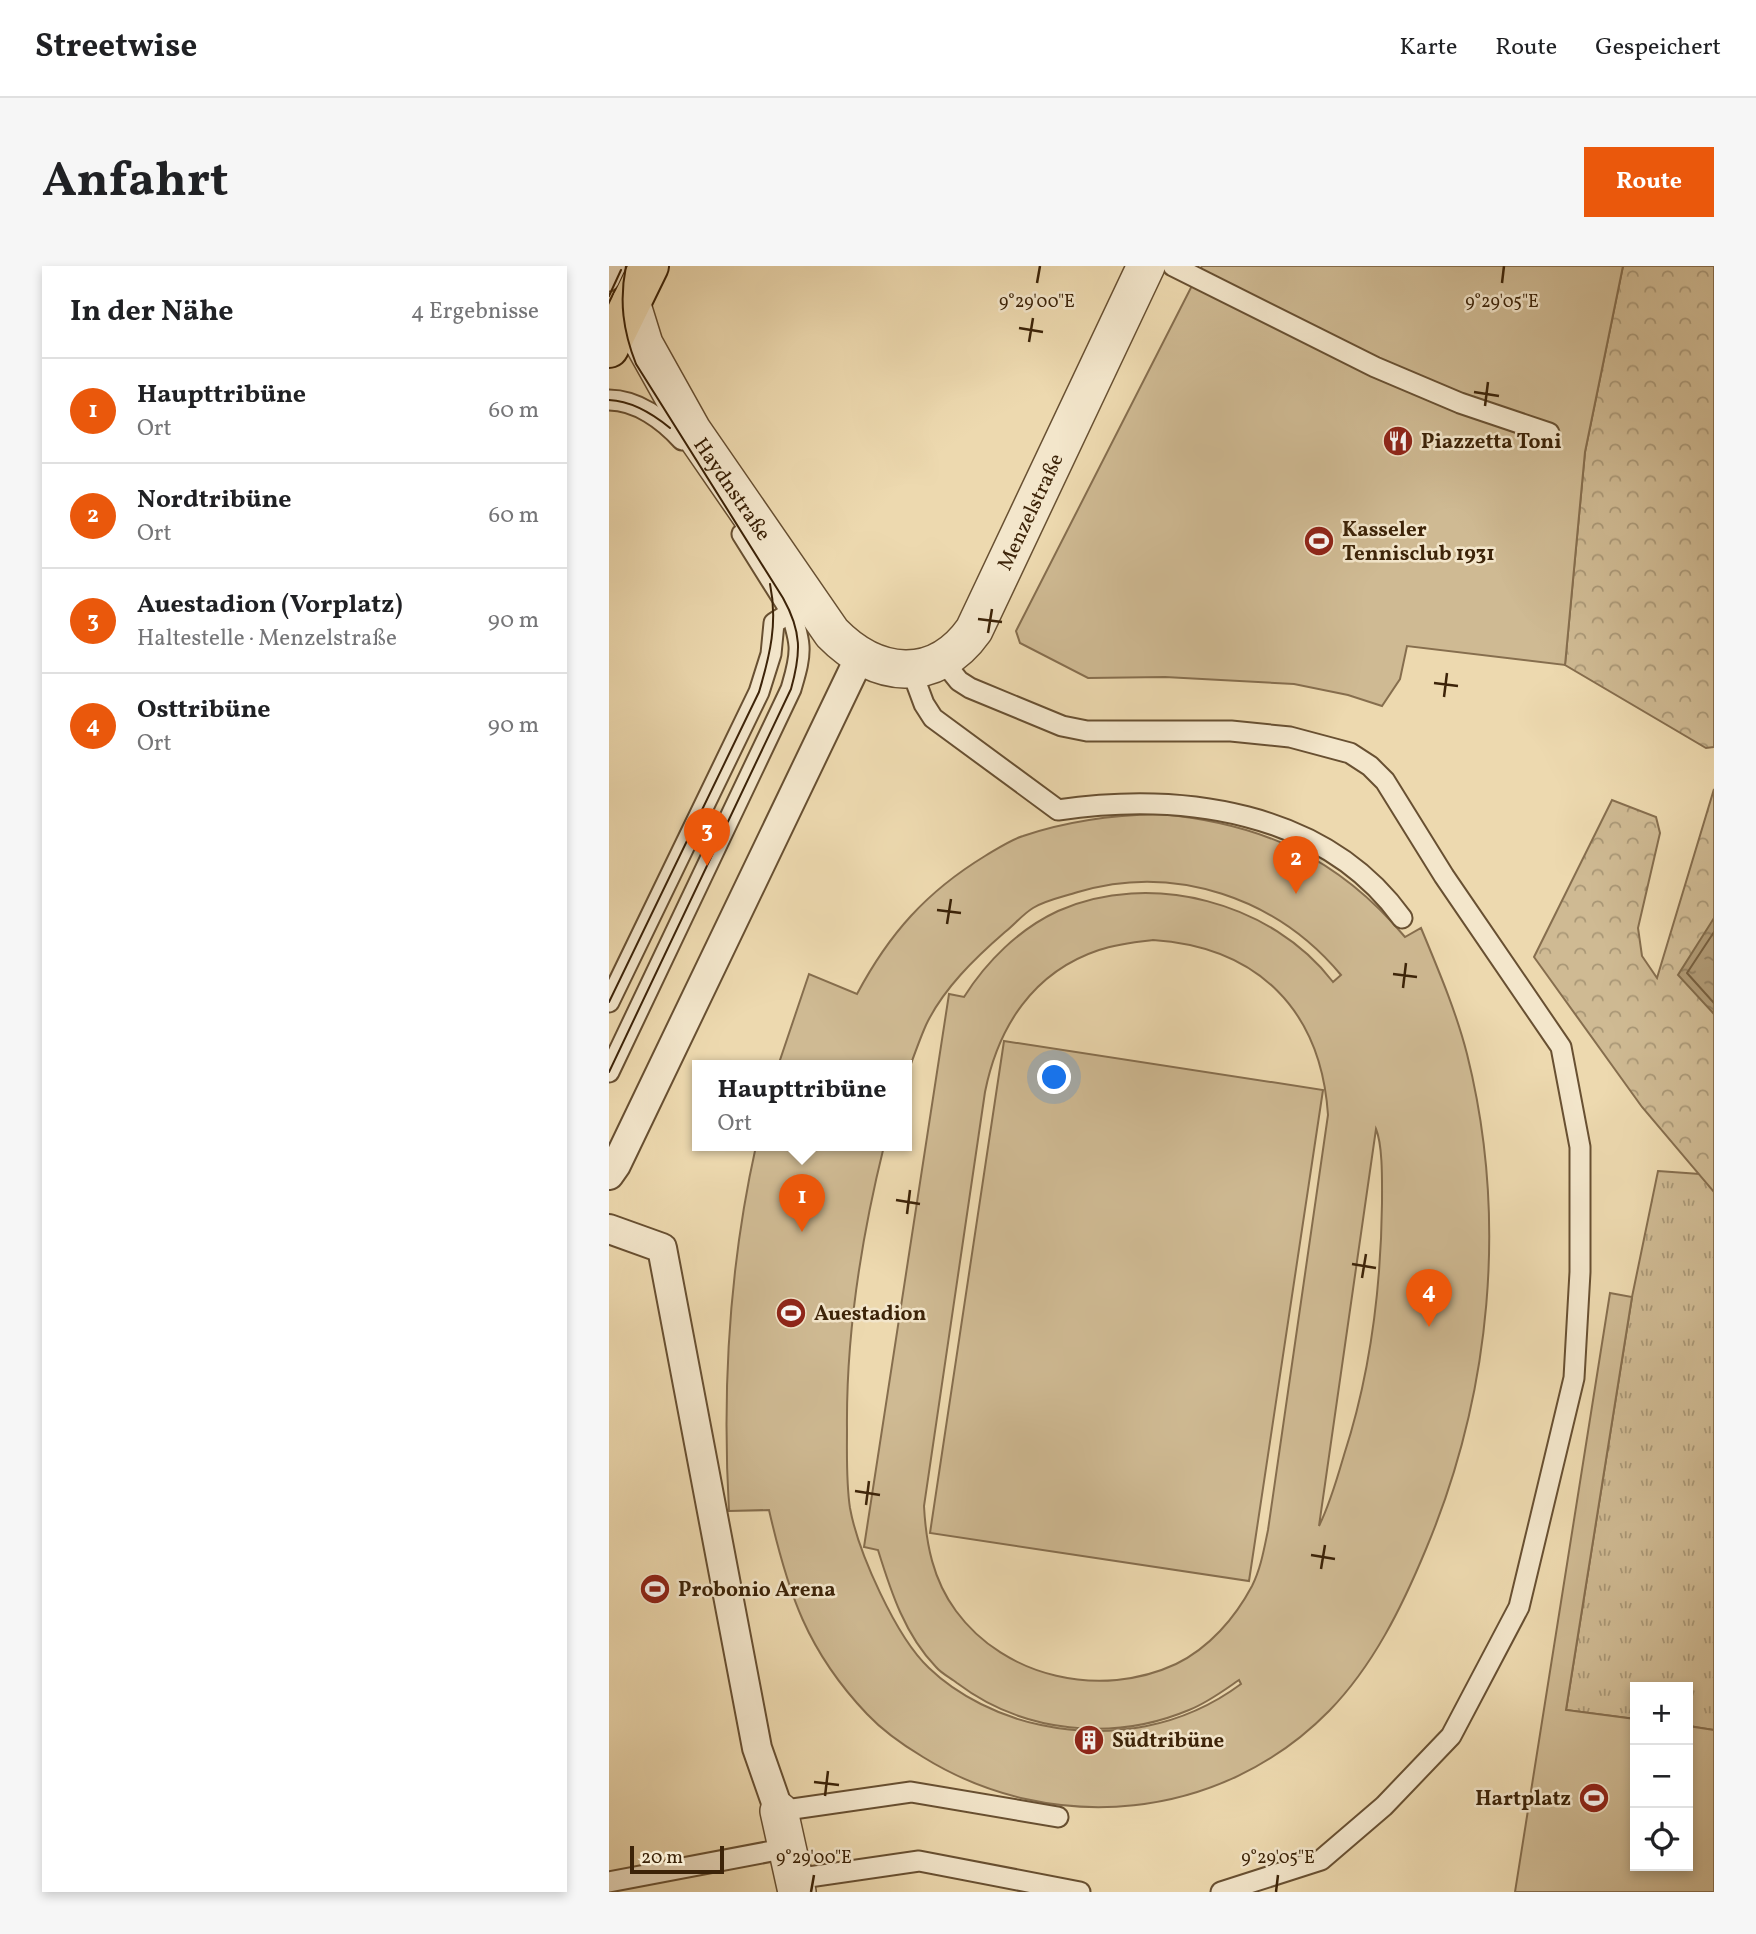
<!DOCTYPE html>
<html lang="de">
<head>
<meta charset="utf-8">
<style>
	body { margin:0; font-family:Vollkorn,serif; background:#f6f6f6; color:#202124 }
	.controls { position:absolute; right:21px; bottom:21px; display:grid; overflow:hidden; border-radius:0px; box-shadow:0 4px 10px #0003 }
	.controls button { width:63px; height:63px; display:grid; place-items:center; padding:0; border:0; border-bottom:2px solid #e0e0e0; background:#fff; color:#202124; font:35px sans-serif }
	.scale { position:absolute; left:21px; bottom:18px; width:94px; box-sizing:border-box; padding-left:7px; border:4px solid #3c2308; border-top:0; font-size:19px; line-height:24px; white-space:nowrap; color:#3c2308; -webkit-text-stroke:5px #f3e6cb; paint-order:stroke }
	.you { position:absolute; left:446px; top:812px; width:24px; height:24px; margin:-18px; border:5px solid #fff; border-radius:50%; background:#1a73e8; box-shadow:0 0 0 10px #1a73e833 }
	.badge { display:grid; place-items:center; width:46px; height:46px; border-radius:50%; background:#ea580c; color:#fff; font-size:23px; font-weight:700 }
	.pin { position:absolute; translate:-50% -58px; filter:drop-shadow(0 2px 4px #0008) }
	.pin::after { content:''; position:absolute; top:37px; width:24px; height:21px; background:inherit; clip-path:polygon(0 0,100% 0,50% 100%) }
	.popup { position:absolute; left:83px; top:794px; width:220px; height:91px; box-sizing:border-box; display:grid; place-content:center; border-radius:0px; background:#fff; filter:drop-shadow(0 2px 5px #0005); font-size:23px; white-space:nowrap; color:#757577 }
	.popup b { font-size:26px; color:#202124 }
	.popup::after { content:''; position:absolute; left:50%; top:100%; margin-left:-14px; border:14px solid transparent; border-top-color:#fff }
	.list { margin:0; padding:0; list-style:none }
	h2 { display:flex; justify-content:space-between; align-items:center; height:91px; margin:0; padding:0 28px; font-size:30px }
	h2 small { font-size:23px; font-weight:400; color:#757577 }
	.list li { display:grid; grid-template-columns:46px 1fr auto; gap:21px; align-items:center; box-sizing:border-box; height:105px; padding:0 28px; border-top:2px solid #e0e0e0 }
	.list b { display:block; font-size:26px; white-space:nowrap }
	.list p { margin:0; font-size:23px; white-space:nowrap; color:#757577 }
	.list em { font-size:23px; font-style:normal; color:#757577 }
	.icon { flex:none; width:38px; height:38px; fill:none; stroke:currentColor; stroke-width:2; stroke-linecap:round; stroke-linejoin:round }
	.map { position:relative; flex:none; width:1105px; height:1626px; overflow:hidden; border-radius:0px }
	header { display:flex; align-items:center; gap:42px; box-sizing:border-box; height:98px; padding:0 35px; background:#fff; border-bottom:2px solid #e0e0e0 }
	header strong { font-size:33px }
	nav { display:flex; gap:38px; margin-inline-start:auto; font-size:24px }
	.intro { display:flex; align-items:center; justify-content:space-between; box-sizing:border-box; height:168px; padding:0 42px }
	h1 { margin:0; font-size:49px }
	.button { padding:18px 32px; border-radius:0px; background:#ea580c; color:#fff; font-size:24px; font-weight:700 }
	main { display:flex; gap:42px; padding:0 42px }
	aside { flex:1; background:#fff; border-radius:0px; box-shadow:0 4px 10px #0003 }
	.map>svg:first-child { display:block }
	.grass { fill:url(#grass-tufts); stroke:#866e4e; stroke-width:2 }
	.forest { fill:url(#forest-crowns); stroke:#866e4e; stroke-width:2 }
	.pitch { fill:#cfba93; stroke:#866e4e; stroke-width:2; fill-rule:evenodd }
	.water { fill:url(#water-ripples); stroke:#826b4a; stroke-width:2 }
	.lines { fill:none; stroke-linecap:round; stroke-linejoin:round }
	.shore { stroke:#765f3f; stroke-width:2 }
	.service-casing { stroke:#685032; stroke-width:23 }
	.pedestrian-casing { stroke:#685032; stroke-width:32 }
	.minor-casing { stroke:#685032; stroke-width:40 }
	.primary-casing { stroke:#3c2308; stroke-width:42 }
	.service { stroke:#f3e6cb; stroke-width:19 }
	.pedestrian { stroke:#f3e6cb; stroke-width:28 }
	.minor { stroke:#f3e6cb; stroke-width:37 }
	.primary { stroke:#edd9af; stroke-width:38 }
	.tram { stroke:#3c2308; stroke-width:2 }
	.ticks { fill:none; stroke:#3c2308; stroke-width:2.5 }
	.labels { text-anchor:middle; stroke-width:5; stroke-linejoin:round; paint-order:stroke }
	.poi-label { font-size:21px; font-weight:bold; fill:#3c2308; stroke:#f3e6cb; text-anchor:start }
	.street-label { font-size:21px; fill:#3c2308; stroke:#f3e6cb }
	.ticks-label { font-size:18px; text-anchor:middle; fill:#3c2308; stroke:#f3e6cb; stroke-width:5; stroke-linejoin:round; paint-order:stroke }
</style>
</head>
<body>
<header>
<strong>Streetwise</strong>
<nav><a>Karte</a><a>Route</a><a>Gespeichert</a></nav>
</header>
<div class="intro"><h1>Anfahrt</h1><a class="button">Route</a></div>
<main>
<aside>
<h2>In der Nähe<small>4 Ergebnisse</small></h2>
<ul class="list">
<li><span class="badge">1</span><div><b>Haupttribüne</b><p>Ort</p></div><em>60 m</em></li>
<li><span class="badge">2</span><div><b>Nordtribüne</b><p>Ort</p></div><em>60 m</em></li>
<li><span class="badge">3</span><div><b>Auestadion (Vorplatz)</b><p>Haltestelle · Menzelstraße</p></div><em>90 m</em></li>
<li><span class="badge">4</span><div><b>Osttribüne</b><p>Ort</p></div><em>90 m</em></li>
</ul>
</aside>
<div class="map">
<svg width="1105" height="1626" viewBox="0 0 1105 1626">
	<defs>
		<pattern id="grass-tufts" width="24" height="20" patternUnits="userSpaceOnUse" patternTransform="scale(1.75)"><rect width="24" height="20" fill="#cfba93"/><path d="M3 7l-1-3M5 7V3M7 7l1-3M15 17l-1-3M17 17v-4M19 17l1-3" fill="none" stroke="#a99776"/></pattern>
		<pattern id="forest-crowns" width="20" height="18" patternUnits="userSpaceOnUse" patternTransform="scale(1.75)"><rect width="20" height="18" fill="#cfba93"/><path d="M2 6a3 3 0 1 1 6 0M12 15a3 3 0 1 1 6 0" fill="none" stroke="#a99776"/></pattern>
		<pattern id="water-ripples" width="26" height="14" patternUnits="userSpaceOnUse" patternTransform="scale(1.75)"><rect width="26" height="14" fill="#b19b76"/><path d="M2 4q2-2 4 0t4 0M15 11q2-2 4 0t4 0" fill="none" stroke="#917e5f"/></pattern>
	</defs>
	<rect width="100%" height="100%" fill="#edd9af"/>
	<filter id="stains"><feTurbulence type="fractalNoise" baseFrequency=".00286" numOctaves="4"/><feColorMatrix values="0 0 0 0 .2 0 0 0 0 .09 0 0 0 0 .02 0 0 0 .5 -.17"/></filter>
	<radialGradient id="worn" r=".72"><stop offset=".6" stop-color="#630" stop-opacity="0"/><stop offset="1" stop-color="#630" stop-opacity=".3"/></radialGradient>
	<path class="grass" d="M1049,905L1105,909V1464L1079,1460V1421H1026V1453L957,1444L1023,1031Z"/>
	<g class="forest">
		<path d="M1014,0H1105V481L1097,482L956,399L976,186Z"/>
		<path d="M1105,523V926L1033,841L925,691L1003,534L1047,551L1051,567L1029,662L1033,690L1048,712Z"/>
	</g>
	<g class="pitch">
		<path d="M593,0H1014L976,186L956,399L798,380L791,413L773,440L739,429L685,418L556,411L479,412L411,377L407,365Z"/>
		<path d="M550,548C652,557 729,591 796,671L812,662C829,703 847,745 858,788C899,952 882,1128 817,1283C793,1341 764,1400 720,1445C612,1555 443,1571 314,1491C294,1479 273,1464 258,1448C198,1385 179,1327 160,1244L120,1245C113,1122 120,1001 147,880H275C252,973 237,1066 238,1163C238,1188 237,1216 241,1242C249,1286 287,1371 320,1402C349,1430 392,1451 432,1459C502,1474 574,1461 632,1418L630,1414C614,1425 598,1437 580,1444C504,1476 414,1467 348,1417C342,1412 333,1408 327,1401C296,1369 282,1326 269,1284L255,1281L340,728L355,731C377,696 410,663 449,645C541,604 663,636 724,716L732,709C668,632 566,597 469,626C454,631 437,634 424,642C414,648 405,659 396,666C366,692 334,723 317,759C310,775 304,792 298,809V800H169L200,708L248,728C280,668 317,626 376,590C388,583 401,574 414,570C458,555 503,549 550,548ZM544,674C649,681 712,744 719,849L659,1264C655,1283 652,1302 643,1320C626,1352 600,1382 567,1398C492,1433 396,1412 347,1345C324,1314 317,1278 315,1240L376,826C389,761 424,706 490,684C507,678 526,676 544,674ZM767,863C774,880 773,917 773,937C772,1024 762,1106 735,1189C728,1213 721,1238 710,1260Z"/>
		<path d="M395,775L714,824L640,1315L321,1267Z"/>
		<path d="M1001,1027L1023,1031L957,1444L1026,1453V1600H1079V1460L1105,1464V1626H906Z"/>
	</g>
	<path class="water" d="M1105,652V748L1069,709Z"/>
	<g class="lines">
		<path class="shore" d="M1105,666L1078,707L1105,737"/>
		<g class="service-casing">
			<g id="service">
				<path d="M564,0L766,101L851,137L940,167"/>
				<path d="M0,15L7,0"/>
				<path d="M0,134C28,134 55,154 73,174"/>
				<path d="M333,394L350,415L361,422L453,460L478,465H622L681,471L741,487L761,500L776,515L835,610L952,781L971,881V1006L965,1112L910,1341L842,1470L775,1540L712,1594L612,1626"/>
				<path d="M302,403L315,438L324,452L449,544C572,526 715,544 793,652"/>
				<path d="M0,736L150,426L162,388L165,357L182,346L133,268"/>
				<path d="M0,806L182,423C186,409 191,394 190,380C189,364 181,351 183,336"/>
				<path d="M170,1545L302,1526L449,1551"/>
				<path d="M186,1613L310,1595L471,1626"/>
				<path d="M0,1616L179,1582"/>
			</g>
		</g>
		<g class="pedestrian-casing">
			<g id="pedestrian">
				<path d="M0,909L7,899L246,401"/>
				<path d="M0,963L53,982L148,1482L170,1545"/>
			</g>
		</g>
		<g class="minor-casing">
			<g id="minor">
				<path id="s1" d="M22,36L35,78L83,164L223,367C267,412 326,419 365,364L537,0"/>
				<path d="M170,1545L188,1626"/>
			</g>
		</g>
		<g class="primary-casing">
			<path id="primary" d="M0,82L40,0"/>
		</g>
		<use href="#service" class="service"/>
		<use href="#pedestrian" class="pedestrian"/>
		<use href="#minor" class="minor"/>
		<use href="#primary" class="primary"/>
		<g class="tram">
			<path d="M0,30L12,4"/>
			<path d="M0,134C22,135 44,148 61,162"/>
			<path d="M0,736L150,426C161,389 169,356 161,318"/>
			<path d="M0,806L182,423C192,387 193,366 174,332L27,98C14,65 10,35 17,0"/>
		</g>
	</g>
	<path class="ticks" d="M428,17L431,0M893,17L895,0M410,62L434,66M420,76L424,52M865,126L890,130M876,140L879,116M369,353L393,356M379,367L383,343M825,417L849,420M835,431L838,407M328,644L352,647M338,658L342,633M784,708L808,711M794,722L797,697M287,934L311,938M298,948L301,924M743,998L767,1002M753,1012L757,988M246,1225L271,1229M257,1239L260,1215M702,1289L726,1293M712,1303L716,1279M205,1516L230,1519M216,1530L219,1505M202,1626L205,1609M667,1626L669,1609"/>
	<defs>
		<g id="restaurant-disc" transform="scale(1.575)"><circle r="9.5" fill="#8f2418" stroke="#f3e6cb"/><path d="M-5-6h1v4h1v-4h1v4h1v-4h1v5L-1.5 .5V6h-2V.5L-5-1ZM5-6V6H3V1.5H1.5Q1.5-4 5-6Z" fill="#fff"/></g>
		<g id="stadium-disc" transform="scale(1.575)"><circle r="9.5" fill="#8f2418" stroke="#f3e6cb"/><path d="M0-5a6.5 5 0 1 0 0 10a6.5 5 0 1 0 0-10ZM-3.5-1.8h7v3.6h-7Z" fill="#fff"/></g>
		<g id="building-disc" transform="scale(1.575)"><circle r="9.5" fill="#8f2418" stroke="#f3e6cb"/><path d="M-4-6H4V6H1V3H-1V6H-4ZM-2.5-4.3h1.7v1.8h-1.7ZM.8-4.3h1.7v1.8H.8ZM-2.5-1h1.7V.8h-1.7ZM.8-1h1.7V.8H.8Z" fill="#fff"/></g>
	</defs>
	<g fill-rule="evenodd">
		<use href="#restaurant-disc" x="789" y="175"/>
		<use href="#stadium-disc" x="710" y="275"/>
		<use href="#stadium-disc" x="182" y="1047"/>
		<use href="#stadium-disc" x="46" y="1323"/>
		<use href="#building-disc" x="480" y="1474"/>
		<use href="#stadium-disc" x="985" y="1532"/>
	</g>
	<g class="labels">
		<g class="poi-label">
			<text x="812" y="182">Piazzetta Toni</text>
			<text x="733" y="270">Kasseler<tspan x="733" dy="24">Tennisclub 1931</tspan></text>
			<text x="205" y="1054">Auestadion</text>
			<text x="69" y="1330">Probonio Arena</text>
			<text x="503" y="1481">Südtribüne</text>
			<text x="962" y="1539" text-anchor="end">Hartplatz</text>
		</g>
		<g class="street-label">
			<text dy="7" stroke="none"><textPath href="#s1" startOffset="214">Haydnstraße</textPath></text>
			<text dy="7" stroke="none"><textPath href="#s1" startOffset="686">Menzelstraße</textPath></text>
		</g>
	</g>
	<g class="ticks-label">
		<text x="428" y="41">9°29'00"E</text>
		<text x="893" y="41">9°29'05"E</text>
		<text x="205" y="1597">9°29'00"E</text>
		<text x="669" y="1597">9°29'05"E</text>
	</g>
	<rect width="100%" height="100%" filter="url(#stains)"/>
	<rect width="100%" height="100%" fill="url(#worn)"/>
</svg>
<div class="controls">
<button>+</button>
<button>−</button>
<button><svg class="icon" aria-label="locate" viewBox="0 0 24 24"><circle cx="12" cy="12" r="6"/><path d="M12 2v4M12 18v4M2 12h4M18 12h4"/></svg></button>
</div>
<div class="scale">20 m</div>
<div class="you"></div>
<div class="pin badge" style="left:193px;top:966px">1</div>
<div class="popup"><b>Haupttribüne</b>Ort</div>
<div class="pin badge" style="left:687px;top:628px">2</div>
<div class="pin badge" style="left:98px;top:600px">3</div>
<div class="pin badge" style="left:820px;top:1061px">4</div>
</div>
</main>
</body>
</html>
